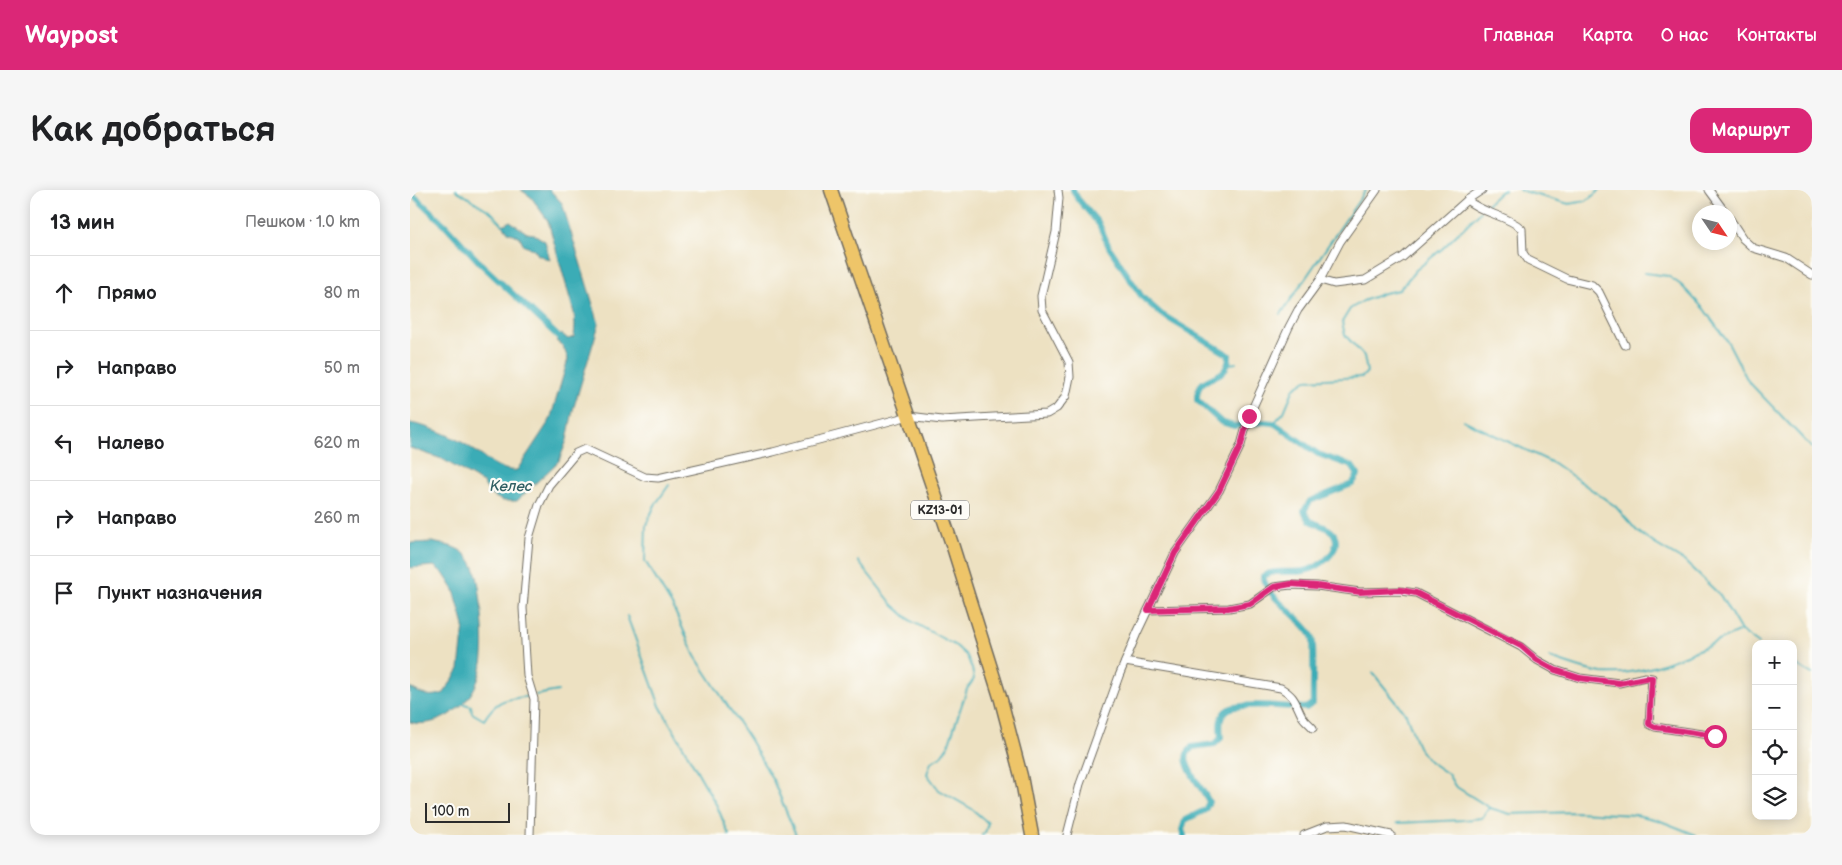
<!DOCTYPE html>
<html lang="ru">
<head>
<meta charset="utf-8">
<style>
	body { margin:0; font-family:"Balsamiq Sans",sans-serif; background:#f6f6f6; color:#202124 }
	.controls { position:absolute; right:15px; bottom:15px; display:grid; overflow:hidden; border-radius:10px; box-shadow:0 2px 12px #0003 }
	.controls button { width:45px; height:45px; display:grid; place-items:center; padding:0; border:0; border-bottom:1px solid #e0e0e0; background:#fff; color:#202124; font:25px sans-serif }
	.compass { position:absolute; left:1282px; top:15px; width:45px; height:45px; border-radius:50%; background:#fff; box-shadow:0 2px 12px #0003; rotate:125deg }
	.scale { position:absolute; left:15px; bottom:12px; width:85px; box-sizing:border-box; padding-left:5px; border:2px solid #2b2b2b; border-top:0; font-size:14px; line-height:18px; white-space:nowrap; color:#2b2b2b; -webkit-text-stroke:4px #fdfcf7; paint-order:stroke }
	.stop { position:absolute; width:15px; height:15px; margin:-11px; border:4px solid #db2777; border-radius:50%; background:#fff }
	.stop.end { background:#db2777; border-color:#fff; box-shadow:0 1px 5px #0008 }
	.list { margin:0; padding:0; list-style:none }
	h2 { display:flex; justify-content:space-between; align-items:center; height:65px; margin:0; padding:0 20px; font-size:21px }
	h2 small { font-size:16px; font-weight:400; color:#757577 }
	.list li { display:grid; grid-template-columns:32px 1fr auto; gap:15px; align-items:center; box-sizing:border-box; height:75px; padding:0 20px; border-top:1px solid #e0e0e0 }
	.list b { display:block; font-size:19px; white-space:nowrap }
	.list em { font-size:16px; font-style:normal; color:#757577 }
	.icon { flex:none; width:28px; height:28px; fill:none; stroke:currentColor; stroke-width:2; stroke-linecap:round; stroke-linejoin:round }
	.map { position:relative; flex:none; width:1402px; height:645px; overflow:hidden; border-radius:15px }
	header { display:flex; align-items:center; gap:30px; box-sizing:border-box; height:70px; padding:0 25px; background:#db2777; color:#fff }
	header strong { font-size:24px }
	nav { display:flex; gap:28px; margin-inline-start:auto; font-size:18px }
	.intro { display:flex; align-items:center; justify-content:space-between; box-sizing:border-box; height:120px; padding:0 30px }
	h1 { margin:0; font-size:35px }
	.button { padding:12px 22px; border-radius:15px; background:#db2777; color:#fff; font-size:18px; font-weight:700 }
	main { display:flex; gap:30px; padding:0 30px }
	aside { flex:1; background:#fff; border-radius:15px; box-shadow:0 2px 12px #0003 }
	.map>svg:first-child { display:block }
	.water { fill:#3bacb6; stroke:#336c70 }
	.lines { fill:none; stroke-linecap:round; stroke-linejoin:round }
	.stream { stroke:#3bacb6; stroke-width:2 }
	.canal { stroke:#3bacb6; stroke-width:6 }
	.street-casing { stroke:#6f6b60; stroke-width:9 }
	.highway-casing { stroke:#6f6b60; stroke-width:15 }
	.street { stroke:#fff; stroke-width:7 }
	.highway { stroke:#eec569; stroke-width:12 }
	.route { stroke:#db2777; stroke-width:6 }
	.labels { text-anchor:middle; stroke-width:4.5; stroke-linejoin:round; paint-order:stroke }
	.shield { fill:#fdfcf7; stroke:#6a6a68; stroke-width:1 }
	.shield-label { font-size:12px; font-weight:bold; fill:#2b2b2b }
	.water-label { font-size:15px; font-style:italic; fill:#315f63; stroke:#fdfcf7 }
</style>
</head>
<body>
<header>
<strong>Waypost</strong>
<nav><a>Главная</a><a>Карта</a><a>О нас</a><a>Контакты</a></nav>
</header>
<div class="intro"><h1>Как добраться</h1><a class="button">Маршрут</a></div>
<main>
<aside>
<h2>13 мин<small>Пешком · 1.0 km</small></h2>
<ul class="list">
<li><svg class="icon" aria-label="ahead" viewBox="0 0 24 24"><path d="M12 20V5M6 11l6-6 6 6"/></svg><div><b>Прямо</b></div><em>80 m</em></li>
<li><svg class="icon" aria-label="right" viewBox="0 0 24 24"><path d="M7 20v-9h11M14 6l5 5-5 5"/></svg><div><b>Направо</b></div><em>50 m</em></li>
<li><svg class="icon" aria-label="left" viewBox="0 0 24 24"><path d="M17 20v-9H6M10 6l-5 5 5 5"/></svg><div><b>Налево</b></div><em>620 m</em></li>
<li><svg class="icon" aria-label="right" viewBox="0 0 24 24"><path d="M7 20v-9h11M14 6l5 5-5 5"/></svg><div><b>Направо</b></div><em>260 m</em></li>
<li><svg class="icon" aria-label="arrive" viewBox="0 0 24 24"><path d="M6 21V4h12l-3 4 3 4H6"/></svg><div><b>Пункт назначения</b></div></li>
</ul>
</aside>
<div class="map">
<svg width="1402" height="645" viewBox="0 0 1402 645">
	<rect width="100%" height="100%" fill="#fdfcf7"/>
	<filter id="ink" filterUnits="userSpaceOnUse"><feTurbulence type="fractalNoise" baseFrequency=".02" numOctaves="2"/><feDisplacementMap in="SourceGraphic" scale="10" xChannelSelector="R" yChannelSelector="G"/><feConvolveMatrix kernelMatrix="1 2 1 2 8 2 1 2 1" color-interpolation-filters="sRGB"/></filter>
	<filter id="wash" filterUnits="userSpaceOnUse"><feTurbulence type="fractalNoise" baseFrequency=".0096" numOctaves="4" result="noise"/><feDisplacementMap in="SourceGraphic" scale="20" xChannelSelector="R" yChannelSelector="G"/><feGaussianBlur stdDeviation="1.12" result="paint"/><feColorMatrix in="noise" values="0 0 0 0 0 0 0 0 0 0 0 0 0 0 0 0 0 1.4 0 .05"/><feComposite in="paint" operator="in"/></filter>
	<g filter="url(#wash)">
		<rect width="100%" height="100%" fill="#ede1c2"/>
		<g class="water">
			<path d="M111,0H140L152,13L189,134L163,220L157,250L149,271L107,311H93L81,305L73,293L32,269L0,258V233C18,236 39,245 55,254C70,263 89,283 107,280L140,230L158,169L153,156L146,151L152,144L158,149L164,147L165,135L164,123L138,31L121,7Z"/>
			<path d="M100,31L117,43L124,44L135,51L140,70L128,65L124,59L114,56L110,47L98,42L93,35Z"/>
			<path d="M22,352C35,355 48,356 57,366C68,378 69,397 71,413C75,457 80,501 37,526C26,532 12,536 0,532V497C11,505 21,508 34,503L49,479L54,436L44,400L33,383L24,376L0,378V353Z"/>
		</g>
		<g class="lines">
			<g class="stream">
				<path d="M46,0L81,22L93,35"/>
				<path d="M1109,0L1159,14L1176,11L1190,0"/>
				<path d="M1073,18L1090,2L1095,0"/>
				<path d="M1235,83L1258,86L1271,95L1294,119L1319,154L1338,191L1402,258"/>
				<path d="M871,124L956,0"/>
				<path d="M819,174L826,173"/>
				<path d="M1053,230L1145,274L1205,316L1227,341L1245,354L1274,371L1310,405L1331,441L1349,454"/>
				<path d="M864,233L874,222L884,198L896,190L952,187L957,182L954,166L935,145L932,132L940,119L953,111L974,103L989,100L1006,80L1032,59L1070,22"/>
				<path d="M259,295L245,315L236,335L235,371L263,417L285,466L340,550L363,590L386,645"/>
				<path d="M448,371L483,415L501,431L546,456L557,466L562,479L564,489L557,499L538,556L531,566L521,572L517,584L529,600L562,619L578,633L575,643L572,645"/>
				<path d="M217,426L250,516L307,616L319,645"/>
				<path d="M1140,468C1156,473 1175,481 1192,483C1241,487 1287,459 1331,441"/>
				<path d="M1383,473L1402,484"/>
				<path d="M963,483L996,524L1008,557L1019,571L1038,584L1045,596L1080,618L1100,624L1167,622L1226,625L1248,630L1286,645"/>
				<path d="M126,505L148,501"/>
				<path d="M51,513L61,516L62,523L74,530C88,507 97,510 121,506"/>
				<path d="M987,633L1054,630L1072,628L1079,618"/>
			</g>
			<g class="canal">
				<path d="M663,0L668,9L689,34L699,57L732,107L751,124L819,165C819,196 786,179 787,210L811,232L824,236L853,232L864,233L908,264L942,276L948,285L942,294L900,311L894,321C896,324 898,329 901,331C909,336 918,336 924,344C933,361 908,379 894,381C879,384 867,378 853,386C857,409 890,425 902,446C905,452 902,501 903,513L896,518C879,517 833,512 819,519C808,525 810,538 811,548L805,554L782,557C782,558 777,563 777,564C772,576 794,600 799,612L795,620L775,630L772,640L774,645"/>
				<path d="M0,2L36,36L70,73L155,153"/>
			</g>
		</g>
	</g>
	<g filter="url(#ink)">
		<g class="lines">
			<g class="street-casing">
				<g id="street">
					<path d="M1299,0L1315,22"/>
					<path d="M1057,10C1073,24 1097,25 1112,39L1113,63L1118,70L1157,89L1182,95L1189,102L1215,155"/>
					<path d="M1320,29L1333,49L1343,58L1376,68L1402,85"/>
					<path d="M910,90L924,94L955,90L993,67L1057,10L1072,0"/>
					<path d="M738,420L819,418L840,414L864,397L881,395L907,396L950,402L990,401L1006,403L1111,457L1127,470L1145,480L1170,488L1209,493L1235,487L1242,488L1239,534L1245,537L1305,546"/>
					<path d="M715,472L871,498C886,507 885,513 892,526C895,531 900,534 903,538"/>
					<path d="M120,645L124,509L117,486L113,418L119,348L129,315L139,295L166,263L175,259L235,287L248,288L363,262L499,226L532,230L637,224L647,218L656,206L660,187L659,172L632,120L631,106L646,42L649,8L648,0"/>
					<path d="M657,645L670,594L709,486L727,443L765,363L809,301L831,255L839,226L879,137L888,120L910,90L930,52L967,0"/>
					<path d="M894,645L917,636L936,635L981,645"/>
				</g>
			</g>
			<g class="highway-casing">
				<path id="highway" d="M421,0L543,357L591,510L611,586L622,645"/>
			</g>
			<use href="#street" class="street"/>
			<use href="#highway" class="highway"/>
		</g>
	</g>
	<g class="lines" filter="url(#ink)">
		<path class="route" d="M839,226L831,255L809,301L765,363L738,420L818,418L840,414L864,397L881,394L907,396L950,402L990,400L1006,403L1111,456L1127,470L1145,480L1170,488L1209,493L1235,488H1242L1239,534L1245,537L1305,546"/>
	</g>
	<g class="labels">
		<rect class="shield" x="501" y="310.5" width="58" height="19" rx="4"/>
		<g class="shield-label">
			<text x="530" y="324">KZ13-01</text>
		</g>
		<g class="water-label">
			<text x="101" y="301">Келес</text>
		</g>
	</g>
</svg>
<div class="controls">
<button>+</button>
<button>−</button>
<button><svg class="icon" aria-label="locate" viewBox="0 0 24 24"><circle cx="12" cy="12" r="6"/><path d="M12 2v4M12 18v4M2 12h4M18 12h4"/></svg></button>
<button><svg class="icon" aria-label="layers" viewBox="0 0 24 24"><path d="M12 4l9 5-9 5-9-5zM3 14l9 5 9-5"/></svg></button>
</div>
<svg class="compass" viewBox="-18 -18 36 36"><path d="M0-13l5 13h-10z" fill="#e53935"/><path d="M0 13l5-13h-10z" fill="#757577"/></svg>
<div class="scale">100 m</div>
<div class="stop" style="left:1305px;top:546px"></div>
<div class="stop end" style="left:839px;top:226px"></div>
</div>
</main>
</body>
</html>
